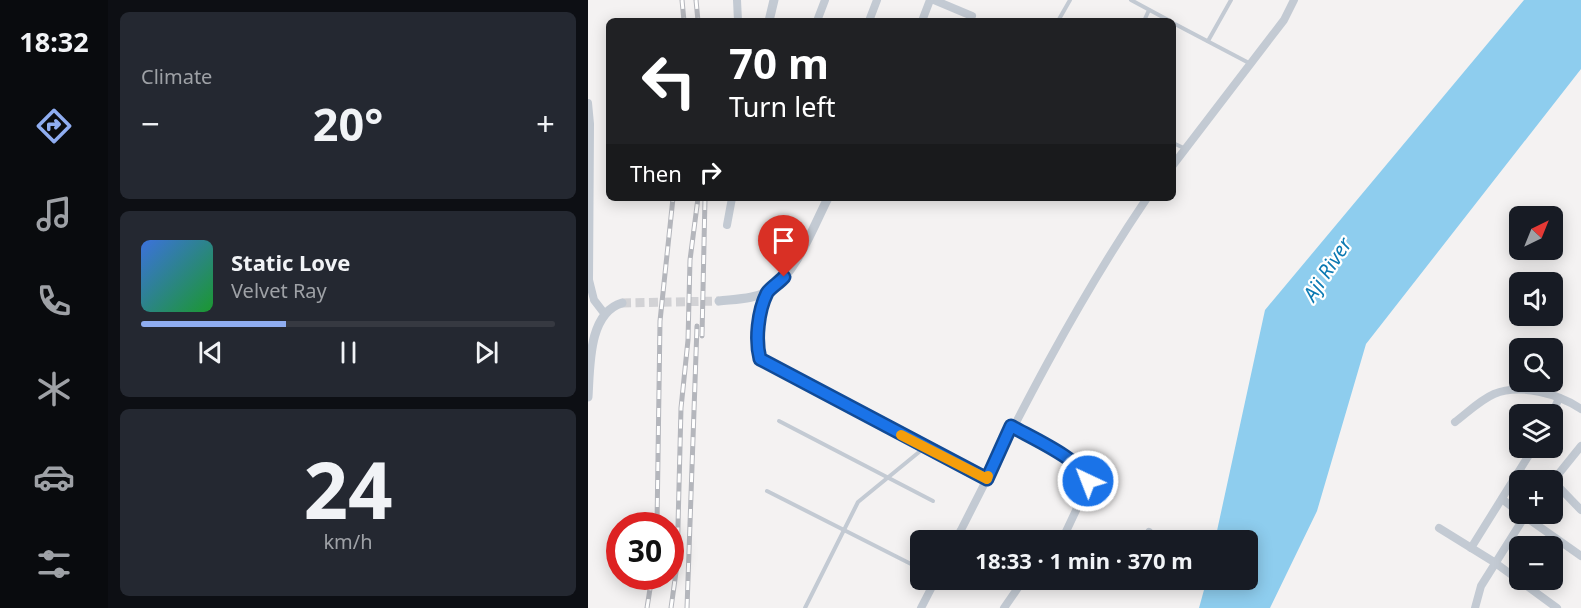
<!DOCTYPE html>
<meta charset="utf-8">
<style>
body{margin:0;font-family:"Noto Sans",sans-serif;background:#242831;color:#f1f3f6;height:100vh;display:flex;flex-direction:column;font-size:22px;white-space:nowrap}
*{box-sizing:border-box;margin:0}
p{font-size:20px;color:#9ea1a6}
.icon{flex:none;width:33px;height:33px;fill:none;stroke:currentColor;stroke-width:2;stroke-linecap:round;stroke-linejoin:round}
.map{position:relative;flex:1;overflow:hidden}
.drawer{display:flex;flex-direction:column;gap:12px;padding:12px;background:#0d0f14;width:480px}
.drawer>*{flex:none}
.top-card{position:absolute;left:18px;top:18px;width:570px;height:183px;border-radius:9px;box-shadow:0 3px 15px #0003;background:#202124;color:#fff;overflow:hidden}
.needle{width:39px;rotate:43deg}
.tools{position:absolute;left:921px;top:206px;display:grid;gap:12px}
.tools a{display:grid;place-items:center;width:54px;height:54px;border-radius:9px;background:#171b24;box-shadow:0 3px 15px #0003;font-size:30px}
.speed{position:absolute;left:18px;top:512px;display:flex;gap:12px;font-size:30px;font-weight:700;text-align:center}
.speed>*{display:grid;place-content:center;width:78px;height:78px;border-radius:50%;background:#171b24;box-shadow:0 3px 15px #0003;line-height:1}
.speed .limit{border:9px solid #d22;background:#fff;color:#111}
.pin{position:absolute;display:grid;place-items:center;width:51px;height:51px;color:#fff;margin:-62px -26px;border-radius:50% 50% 50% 0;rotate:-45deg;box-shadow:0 0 6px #0007}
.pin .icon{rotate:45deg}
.me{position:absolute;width:66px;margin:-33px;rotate:317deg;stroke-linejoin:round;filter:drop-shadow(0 0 4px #0008)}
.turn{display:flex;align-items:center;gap:21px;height:126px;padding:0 24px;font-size:27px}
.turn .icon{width:78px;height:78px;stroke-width:2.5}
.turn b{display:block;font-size:42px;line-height:51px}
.then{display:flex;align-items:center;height:57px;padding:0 24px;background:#0003;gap:12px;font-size:22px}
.big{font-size:45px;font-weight:700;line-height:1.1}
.drawer .tile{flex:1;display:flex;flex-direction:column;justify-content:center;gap:9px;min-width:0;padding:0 21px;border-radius:9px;background:#242831}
.drawer .dial{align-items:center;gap:0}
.dial b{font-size:78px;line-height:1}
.song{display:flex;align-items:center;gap:18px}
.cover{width:72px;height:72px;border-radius:9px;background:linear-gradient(135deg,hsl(220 70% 55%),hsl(130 70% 35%))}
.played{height:6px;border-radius:3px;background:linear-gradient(90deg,#8fadf0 35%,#363941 35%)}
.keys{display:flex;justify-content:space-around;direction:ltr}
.heat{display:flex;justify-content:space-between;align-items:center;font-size:33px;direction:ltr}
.trip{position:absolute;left:322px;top:530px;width:348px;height:60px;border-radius:9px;background:#171b24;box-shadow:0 3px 15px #0003;font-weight:700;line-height:60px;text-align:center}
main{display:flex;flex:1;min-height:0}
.tab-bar{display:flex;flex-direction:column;width:108px;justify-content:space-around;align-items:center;background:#090b0e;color:#9ea1a6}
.tab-bar .icon{width:42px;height:42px}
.tab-bar .current{color:#8fadf0}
.tab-bar b{font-size:27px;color:#f1f3f6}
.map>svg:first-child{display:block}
</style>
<main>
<nav class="tab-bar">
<b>18:32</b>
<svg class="icon current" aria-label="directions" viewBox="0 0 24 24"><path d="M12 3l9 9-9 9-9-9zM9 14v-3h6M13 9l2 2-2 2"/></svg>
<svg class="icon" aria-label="music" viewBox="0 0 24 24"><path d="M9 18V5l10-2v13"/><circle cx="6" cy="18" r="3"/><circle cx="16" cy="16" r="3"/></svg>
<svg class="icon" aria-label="phone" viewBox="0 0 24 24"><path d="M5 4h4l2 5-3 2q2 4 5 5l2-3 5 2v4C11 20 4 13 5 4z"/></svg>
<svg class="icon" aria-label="climate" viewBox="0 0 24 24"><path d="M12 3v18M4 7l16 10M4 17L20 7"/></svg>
<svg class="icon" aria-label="car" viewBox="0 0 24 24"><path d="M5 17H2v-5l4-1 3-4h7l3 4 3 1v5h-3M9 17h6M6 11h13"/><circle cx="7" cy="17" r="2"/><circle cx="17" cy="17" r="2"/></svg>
<svg class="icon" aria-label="filters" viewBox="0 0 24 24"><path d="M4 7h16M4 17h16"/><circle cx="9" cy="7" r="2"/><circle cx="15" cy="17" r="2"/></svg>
</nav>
<section class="drawer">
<div class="tile"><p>Climate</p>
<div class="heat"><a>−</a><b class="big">20°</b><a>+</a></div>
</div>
<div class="tile">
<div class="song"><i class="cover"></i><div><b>Static Love</b><p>Velvet Ray</p></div></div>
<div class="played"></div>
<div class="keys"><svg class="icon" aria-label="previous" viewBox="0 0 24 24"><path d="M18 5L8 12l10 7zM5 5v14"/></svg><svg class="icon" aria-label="pause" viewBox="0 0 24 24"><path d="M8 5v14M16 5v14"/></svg><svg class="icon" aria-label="next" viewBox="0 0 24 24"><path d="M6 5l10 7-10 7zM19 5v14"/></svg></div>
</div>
<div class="tile dial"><b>24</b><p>km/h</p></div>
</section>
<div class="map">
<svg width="993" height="608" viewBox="0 0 993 608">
<rect width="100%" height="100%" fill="#f4f2f2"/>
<path fill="#8ecdee" d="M936 0H993V69L778 344 729 511 682 608H611L619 579H660V540H627L677 310Z"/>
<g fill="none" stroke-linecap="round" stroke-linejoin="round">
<path stroke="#d2d2d5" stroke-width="9" stroke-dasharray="9 4.5" stroke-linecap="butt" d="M34 303 131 301"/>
<g stroke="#c3cad3" stroke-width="4">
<path d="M543 0 582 21"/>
<path d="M470 21 482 0"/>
<path d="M556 21 561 10"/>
<path d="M585 23 661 63"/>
<path d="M620 41 643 0"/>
<path d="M585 143 598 149"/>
<path d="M173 359 399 479"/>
<path d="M191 421 345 501"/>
<path d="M179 491 325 565"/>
<path d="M217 608 270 502 336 448"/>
</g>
<g stroke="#c3cad3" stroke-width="8">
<path d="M149 0 150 21"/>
<path d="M346 0 384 16"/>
<path d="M229 21 237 0"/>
<path d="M281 21 289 0"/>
<path d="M334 21 342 0"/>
<path d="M0 103 2 124 1 280 6 300 16 313"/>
<path d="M585 165 696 20 706 0"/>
<path d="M139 225 144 198"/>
<path d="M172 359C166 336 173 313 180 291"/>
<path d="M964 414 971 398"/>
<path d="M867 422C879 413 892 400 906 394 932 383 971 394 993 409"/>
<path d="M423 426 486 463 500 478V485L474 540"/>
<path d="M965 481 993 510"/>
<path d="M964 482 993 446"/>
<path d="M914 499 932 513"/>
<path d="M932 513 993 556"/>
<path d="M851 528 906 562 969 608"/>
<path d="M372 532 389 540"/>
<path d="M368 540C427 423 485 307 559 198"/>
<path d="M556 540 561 532"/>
<path d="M883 548 946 447"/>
<path d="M471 579C487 585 511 586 528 579"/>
<path d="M333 608 348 579"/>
<path d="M416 608 436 579"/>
<path d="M887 608 893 586 939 513"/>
</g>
<g stroke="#c3cad3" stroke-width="9">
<path d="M181 21 186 0"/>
<path d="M131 301C148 299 168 299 182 290 208 274 226 225 240 198"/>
<path d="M0 397C2 367 0 313 34 303"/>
</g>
<defs>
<g id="rail">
<path d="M94 0 96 21"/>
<path d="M108 0 110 21"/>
<path d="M114 336 117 198"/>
<path d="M69 525 72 321 85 198"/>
<path d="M59 608 64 576"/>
<path d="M83 608 89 565 93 408 100 340 102 260 110 198"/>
<path d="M99 608 109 326"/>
</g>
</defs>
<use href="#rail" stroke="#b4b6bc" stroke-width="5"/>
<use href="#rail" stroke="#fff" stroke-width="3" stroke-dasharray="9" stroke-linecap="butt"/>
</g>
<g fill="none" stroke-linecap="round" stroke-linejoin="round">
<defs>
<path id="route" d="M196 277C192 282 182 288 179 293 170 311 167 340 172 359L399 479 423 426C442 437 496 461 500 481"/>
</defs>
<use href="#route" stroke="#114b97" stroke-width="15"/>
<use href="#route" stroke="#1a73e8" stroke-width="10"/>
<path stroke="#f59e0b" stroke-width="10" d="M313 435 399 479 400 476"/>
</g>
<g text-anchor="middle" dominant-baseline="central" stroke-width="4.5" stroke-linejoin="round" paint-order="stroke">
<g font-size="20" font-style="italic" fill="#0a79b2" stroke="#fff">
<text transform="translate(739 269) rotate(-57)">Aji River</text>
</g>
</g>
</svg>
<div class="tools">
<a><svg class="needle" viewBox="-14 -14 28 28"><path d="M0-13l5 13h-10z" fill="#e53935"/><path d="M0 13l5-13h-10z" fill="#9ea1a6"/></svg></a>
<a><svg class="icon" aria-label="sound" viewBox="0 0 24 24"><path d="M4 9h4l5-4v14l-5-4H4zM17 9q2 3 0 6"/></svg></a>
<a><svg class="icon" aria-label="search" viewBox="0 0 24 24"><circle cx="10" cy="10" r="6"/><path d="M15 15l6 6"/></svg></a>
<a><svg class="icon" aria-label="layers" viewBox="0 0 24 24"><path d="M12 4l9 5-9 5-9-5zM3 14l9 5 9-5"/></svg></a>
<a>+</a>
<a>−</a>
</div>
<div class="speed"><div class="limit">30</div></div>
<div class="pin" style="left:196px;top:277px;background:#d93025"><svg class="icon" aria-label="arrive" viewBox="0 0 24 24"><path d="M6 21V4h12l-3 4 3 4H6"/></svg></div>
<svg class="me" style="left:500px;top:481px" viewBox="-20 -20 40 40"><circle r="17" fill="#1a73e8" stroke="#fff" stroke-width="3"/><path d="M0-11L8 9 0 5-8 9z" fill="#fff"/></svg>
<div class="trip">18:33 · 1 min · 370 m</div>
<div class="top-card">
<div class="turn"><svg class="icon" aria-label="left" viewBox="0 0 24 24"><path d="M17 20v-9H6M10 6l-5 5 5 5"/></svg><div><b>70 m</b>Turn left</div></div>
<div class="then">Then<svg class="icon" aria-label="right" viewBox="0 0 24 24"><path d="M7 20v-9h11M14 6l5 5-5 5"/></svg></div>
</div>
</div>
</main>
